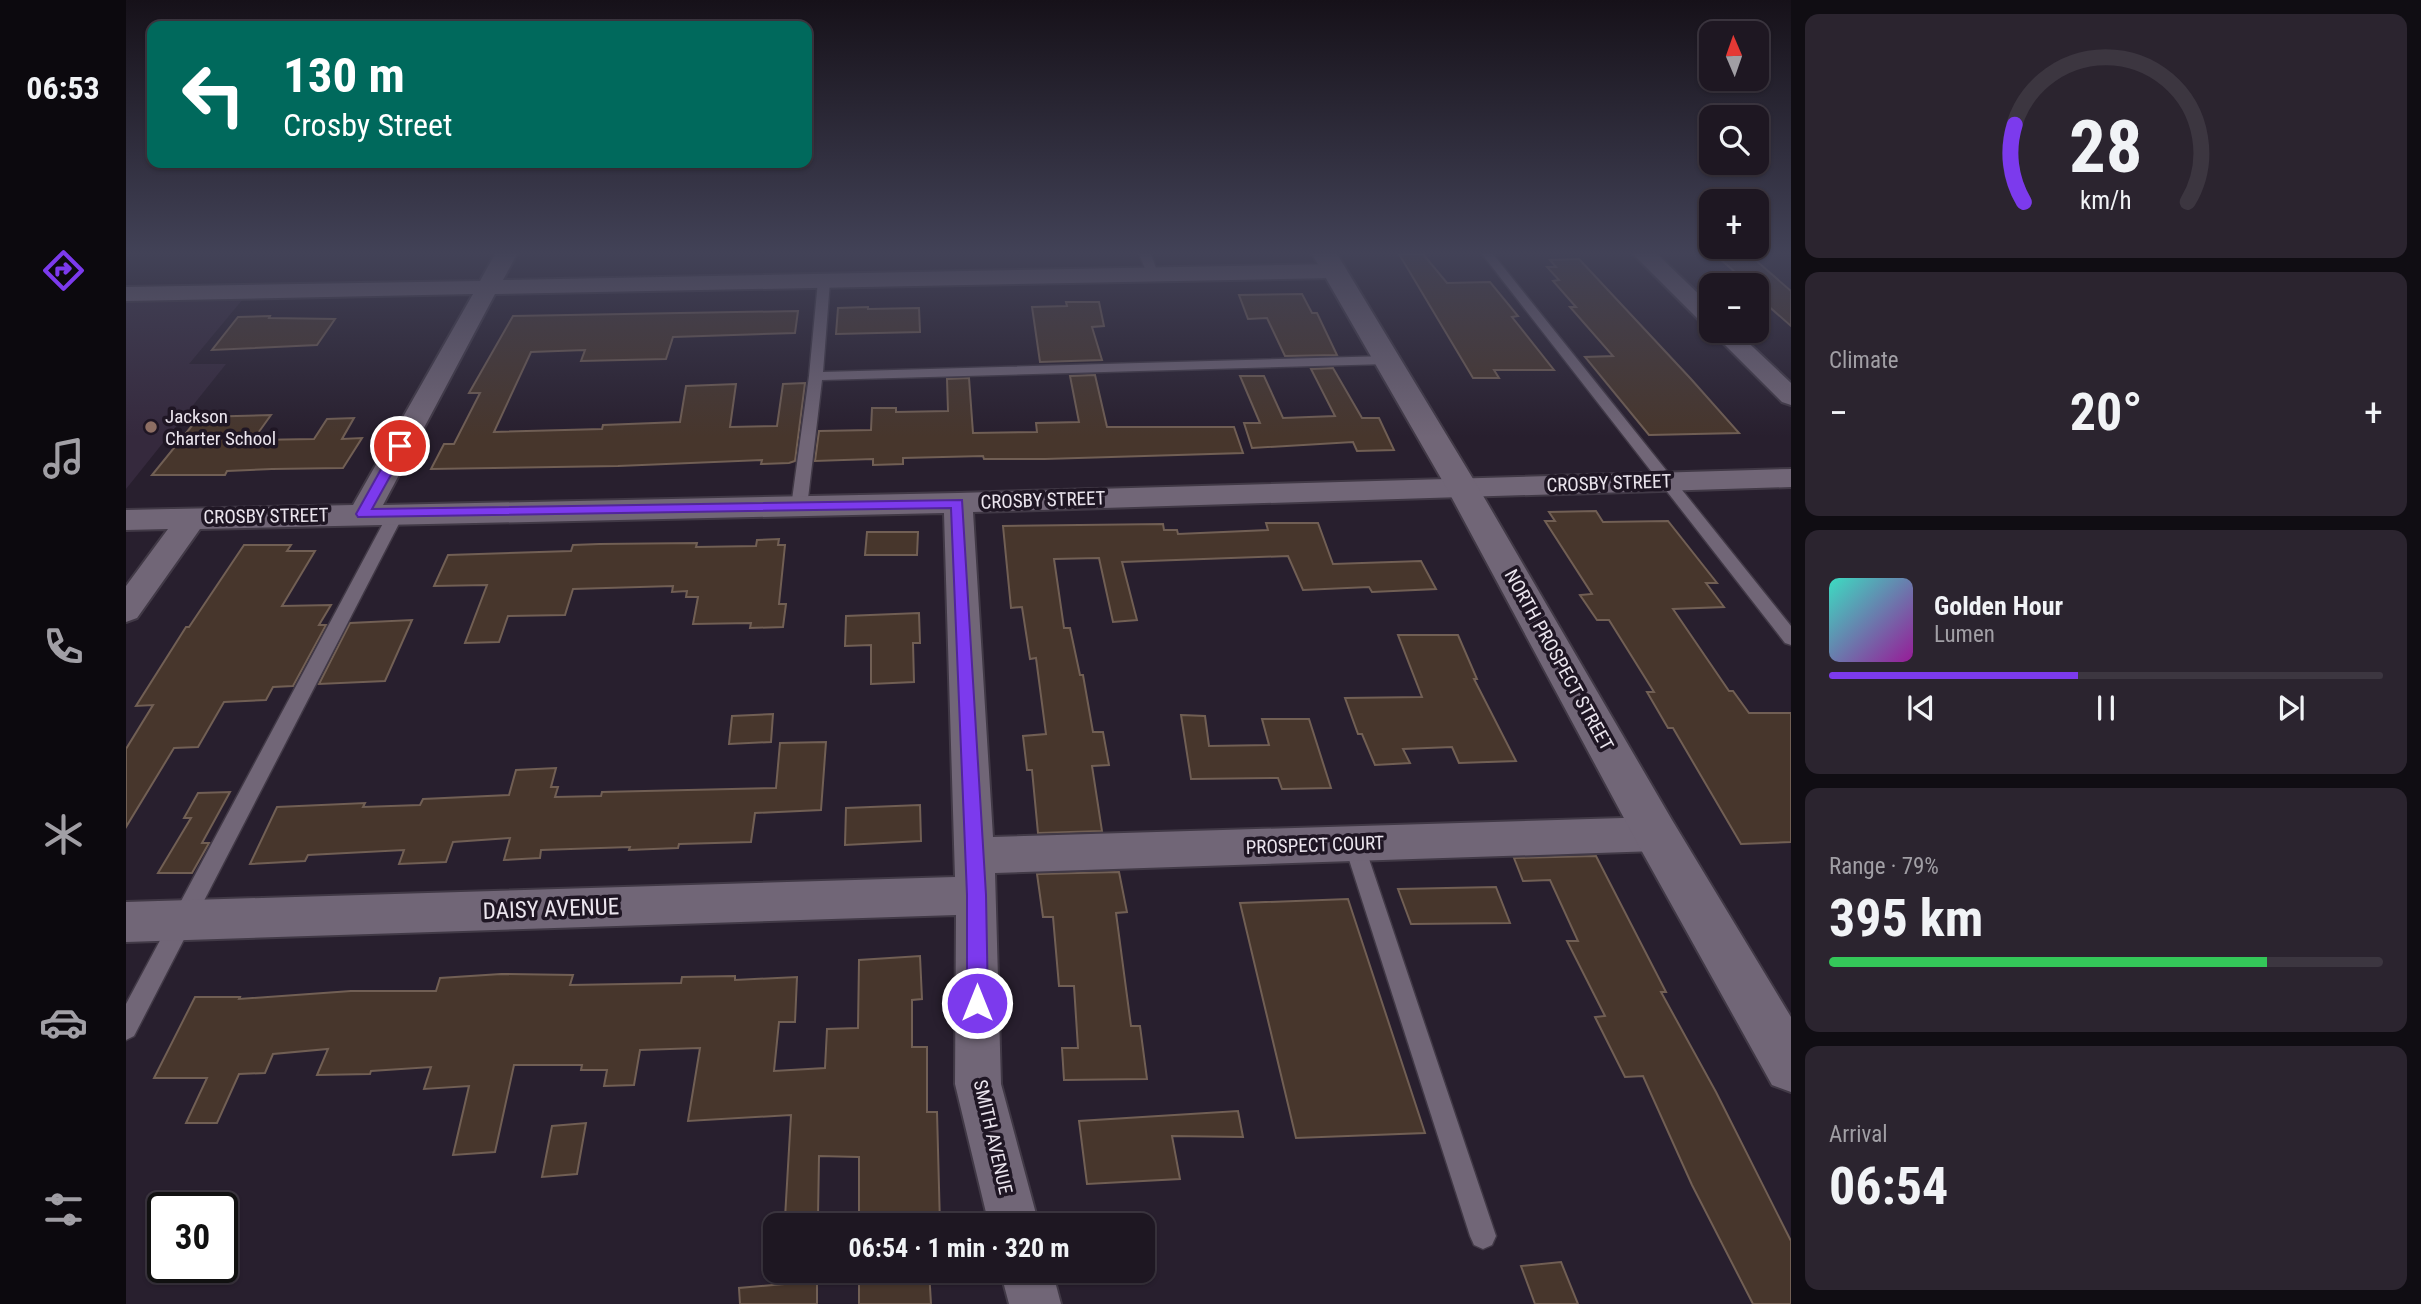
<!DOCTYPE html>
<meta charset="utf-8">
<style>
body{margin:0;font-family:"Roboto Condensed",sans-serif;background:#2b242f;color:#f1f3f6;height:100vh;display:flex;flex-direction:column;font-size:26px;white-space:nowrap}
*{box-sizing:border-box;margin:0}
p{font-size:23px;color:#a19fa5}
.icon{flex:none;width:38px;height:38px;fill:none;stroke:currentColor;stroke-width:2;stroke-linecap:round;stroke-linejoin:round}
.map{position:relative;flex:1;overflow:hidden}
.panel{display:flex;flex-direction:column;gap:14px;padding:14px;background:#100d13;width:630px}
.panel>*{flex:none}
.hud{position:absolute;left:21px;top:21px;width:665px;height:147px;border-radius:14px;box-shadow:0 2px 5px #0004,0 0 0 2px #3c3640;background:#00695c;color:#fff;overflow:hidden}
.needle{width:46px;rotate:358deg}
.buttons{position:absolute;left:1573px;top:21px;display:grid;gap:14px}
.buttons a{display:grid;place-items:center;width:70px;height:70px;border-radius:14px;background:#1e1722;box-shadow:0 2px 5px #0004,0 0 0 2px #3c3640;font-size:35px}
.speed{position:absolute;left:21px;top:1192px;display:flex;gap:14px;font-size:35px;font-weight:700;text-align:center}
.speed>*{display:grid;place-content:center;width:91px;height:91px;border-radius:50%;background:#1e1722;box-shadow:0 2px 5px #0004,0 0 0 2px #3c3640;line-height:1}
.speed .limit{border:4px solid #111;border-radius:10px;background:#fff;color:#111}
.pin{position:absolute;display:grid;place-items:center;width:60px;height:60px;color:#fff;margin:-30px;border:4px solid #fff;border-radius:50%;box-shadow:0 2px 7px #0007}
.me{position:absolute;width:77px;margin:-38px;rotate:0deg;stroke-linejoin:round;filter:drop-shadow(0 0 5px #0008)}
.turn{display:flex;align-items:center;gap:24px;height:147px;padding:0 21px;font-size:32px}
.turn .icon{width:91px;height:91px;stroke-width:2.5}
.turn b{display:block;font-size:49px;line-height:60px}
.big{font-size:52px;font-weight:700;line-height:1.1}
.panel .tile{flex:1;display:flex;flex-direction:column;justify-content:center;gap:10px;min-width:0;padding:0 24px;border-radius:14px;background:#2b242f}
.panel .dial{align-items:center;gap:0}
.dial svg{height:182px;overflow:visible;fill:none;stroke:#3c3640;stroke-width:7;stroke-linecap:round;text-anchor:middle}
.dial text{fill:#f1f3f6;stroke:none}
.song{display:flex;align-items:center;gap:21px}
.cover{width:84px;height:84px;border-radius:10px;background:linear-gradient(135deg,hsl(170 70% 55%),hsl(300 70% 35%))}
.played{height:7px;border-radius:4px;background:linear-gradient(90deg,#7c3aed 45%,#3c3640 45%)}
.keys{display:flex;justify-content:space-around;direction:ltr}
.heat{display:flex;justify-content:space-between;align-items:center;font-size:38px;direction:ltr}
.charge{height:10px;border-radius:5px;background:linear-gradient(90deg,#34c759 79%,#3c3640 0)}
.trip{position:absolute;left:637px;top:1213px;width:392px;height:70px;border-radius:14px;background:#1e1722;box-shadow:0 2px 5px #0004,0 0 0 2px #3c3640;font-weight:700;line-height:70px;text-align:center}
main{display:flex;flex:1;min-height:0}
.tab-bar{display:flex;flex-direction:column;width:126px;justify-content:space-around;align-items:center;background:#0c090e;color:#a19fa5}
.tab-bar .icon{width:49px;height:49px}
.tab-bar .selected{color:#7c3aed}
.tab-bar b{font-size:32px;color:#f1f3f6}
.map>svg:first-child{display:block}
</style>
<main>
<nav class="tab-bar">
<b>06:53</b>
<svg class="icon selected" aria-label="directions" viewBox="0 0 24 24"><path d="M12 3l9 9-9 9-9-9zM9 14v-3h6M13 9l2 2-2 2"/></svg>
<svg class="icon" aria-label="music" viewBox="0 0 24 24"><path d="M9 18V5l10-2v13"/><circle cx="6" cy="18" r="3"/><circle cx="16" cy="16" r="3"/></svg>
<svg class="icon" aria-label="phone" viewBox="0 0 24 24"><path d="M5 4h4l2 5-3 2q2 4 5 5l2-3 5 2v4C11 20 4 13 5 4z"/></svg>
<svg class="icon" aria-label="climate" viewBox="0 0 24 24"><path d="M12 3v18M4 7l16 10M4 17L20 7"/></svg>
<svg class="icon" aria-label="car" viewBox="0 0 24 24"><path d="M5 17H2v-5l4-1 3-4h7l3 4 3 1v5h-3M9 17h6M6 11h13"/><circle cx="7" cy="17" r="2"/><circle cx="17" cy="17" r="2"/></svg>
<svg class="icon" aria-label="filters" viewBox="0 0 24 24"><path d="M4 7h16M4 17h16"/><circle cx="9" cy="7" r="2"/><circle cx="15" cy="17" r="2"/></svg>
</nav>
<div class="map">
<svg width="1665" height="1304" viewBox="0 0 1665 1304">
<rect width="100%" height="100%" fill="#281f2e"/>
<path fill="#35293d" d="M117 299 63 364H100L0 489V302Z"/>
<g fill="#47362c" stroke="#715f54" stroke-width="2">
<path d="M1273 254H1297L1321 283 1364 282 1392 316 1386 317 1428 370H1368L1373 378H1347Z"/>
<path d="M1627 258 1665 291V326L1631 296V285H1619L1613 279H1617L1594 259Z"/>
<path d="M1453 259 1565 379 1613 433 1523 435 1459 357 1487 356 1444 307H1450L1427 281 1433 280 1421 267H1430L1424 260Z"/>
<path d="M1176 294 1186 313H1191L1211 355 1159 356 1141 318 1122 319 1113 295Z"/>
<path d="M940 302H973L978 326 966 327 976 360 914 362 906 307 941 306Z"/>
<path d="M742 307V309L793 308 794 332 710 334 712 308Z"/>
<path d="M672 311 669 333 547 337 540 359 455 361 459 350 405 352 368 432 476 429 477 425 554 422 560 386 610 384 604 427 651 426 657 384 679 383 669 461 663 463 635 464 636 460 492 466 305 469 318 444H328L354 393H343L387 316Z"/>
<path d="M144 316 143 318 209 319 191 345 86 350 112 317Z"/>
<path d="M1207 368 1236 418H1253L1268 450 1231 451 1227 442 1126 448 1118 423H1134L1114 376H1138L1157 418 1209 416 1185 369Z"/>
<path d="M969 375 981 427H1108L1117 453 919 459H858L857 456 777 458V464L747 465V459L689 461 693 431 745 430 746 408H770V412L822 411 821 379 843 378 847 433 911 432 910 423 953 422 944 376Z"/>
<path d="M145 415 127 440 188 439 201 419 228 418 216 439 236 438 217 468 146 469 101 471 99 475H26L73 417Z"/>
<path d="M1470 511 1477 522 1542 521 1591 583H1580L1598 607 1547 609 1603 691H1607L1623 713H1665V842L1615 844 1547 728H1542L1521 692H1528L1483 620H1471L1454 595 1466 594 1419 521H1429L1423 512Z"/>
<path d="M1140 523H1192L1207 564 1295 561 1310 589 1246 592 1243 587 1177 590 1162 556 996 562 1011 620 987 622 973 558 928 559 938 628H944L954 675H957L967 732H977L983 765 966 766 976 831 912 833 906 770H901L897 736 920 734 910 658 904 659 896 607 885 608 877 526 1037 524 1038 530H1051L1052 534 1142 530Z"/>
<path d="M741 532H792L791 555H739Z"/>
<path d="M653 539 652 545H659L653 604H660L657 627 624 628 625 623 567 624 572 597H560L561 591 546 592 547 586 447 589 439 615 382 616 373 642 339 643 361 585 308 586 322 555 445 551 447 545 473 544 571 543 570 547 630 546 631 540Z"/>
<path d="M118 545H165L161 551H189L156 606 205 605 193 625H200L167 686 147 687 140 700 98 702 72 747 48 748 0 827V749L27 705 10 706 60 627H63Z"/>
<path d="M793 613 794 643H787L788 682 745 684V645L719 646 720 616Z"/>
<path d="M286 620 259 681 193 684 224 623Z"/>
<path d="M1272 635H1332L1351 679H1348L1390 761 1333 763 1326 747 1277 749 1284 763 1249 765 1236 734H1232L1219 698 1296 697Z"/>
<path d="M647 714 645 742 603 744 606 716Z"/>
<path d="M1055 715 1079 716 1083 746 1143 745 1136 719H1183L1205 788 1156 789 1152 778 1065 779Z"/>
<path d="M700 742 695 810 629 813 625 842 553 844 552 848 503 850 504 847 415 850 414 858 378 860 384 838 327 842 320 862 273 864 278 850 182 855 179 861 124 864 151 807 239 803 237 807 294 805 297 799 383 795 390 770 430 768 425 787H432L429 797 475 796 476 792 650 788 654 743Z"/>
<path d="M104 792 76 843H83L66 873H32L65 818H58L72 793Z"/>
<path d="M794 805 795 841 719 845 720 808Z"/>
<path d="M1470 856 1540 992H1535L1590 1092 1665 1241V1304H1627L1566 1185 1517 1076 1499 1077 1469 1017 1479 1016 1441 941H1452L1424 880 1397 881 1388 858Z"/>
<path d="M993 872 1001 912 990 913 1005 1026H1014L1021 1079 938 1080 936 1048H952L948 986H933L927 917H917L911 874Z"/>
<path d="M1370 887 1384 923 1285 924 1272 889Z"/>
<path d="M1222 899 1299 1133 1170 1138 1114 903Z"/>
<path d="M794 956 796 999 786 1000V1047H801V1112H811L814 1225H733V1157L693 1156 692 1216 659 1218 665 1115 562 1121 574 1048 514 1050 508 1085 478 1086 481 1070H455L456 1065H388L369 1152 327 1155 343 1086 298 1089 305 1067 245 1071 244 1074 191 1075 202 1049 147 1054 139 1073 113 1074 91 1123H60L81 1078H28L69 997H114L113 999 225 991H310L314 978 375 974 447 975 444 985 555 983 556 977 609 976V980L671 977 669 1022H653L648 1071 699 1068 701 1029 732 1028 733 960Z"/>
<path d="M1112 1111 1117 1137 1046 1136 1054 1179 961 1184 953 1121Z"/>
<path d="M460 1123 451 1174 416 1177 426 1126Z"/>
<path d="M1435 1262 1452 1304H1409L1395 1266Z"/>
<path d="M659 1270H691V1304H614L613 1288 658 1284Z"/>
<path d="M733 1270H803L805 1304H733Z"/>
</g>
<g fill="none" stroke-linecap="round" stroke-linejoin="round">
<defs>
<g id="service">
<path d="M1013 254H1025L1032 274 1030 276H1022Z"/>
<path d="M1356 254H1367L1665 626V645L1659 643Z"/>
<path d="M698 277 704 281 697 372 1261 356 1267 360 1261 364 696 380 681 507 673 512 665 507 683 376 692 281Z"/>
<path d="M270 509 278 514 8 1036 0 1040V1004L262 514Z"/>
<path d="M1228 835 1235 837 1238 844 1370 1236 1366 1245 1357 1249 1348 1245 1344 1236 1218 844 1221 837Z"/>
</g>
<g id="minor">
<path d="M369 254H391L377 280 1208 264 1216 266 1219 271 1216 276 1208 278 369 294 257 505 832 493 1665 469V487L847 512 867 837 1530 817 1544 822 1549 834 1544 846 1530 851 869 873 875 1084 913 1225H863L829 1084 830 915 0 942V902L829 877 818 513 74 529 11 618 0 622V586L42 529 0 530V510L227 505 347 294 0 301V287L354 281Z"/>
<path d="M1507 254H1531L1586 307V327L1578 325Z"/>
<path d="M1585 331H1610L1665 383V405L1656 402Z"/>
<path d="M874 1270H926L935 1304H883Z"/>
</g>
<path id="tertiary" d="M1186 254H1211L1352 487 1546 820 1665 1017V1092L1646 1085 1514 848 1320 487Z"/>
</defs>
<use href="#service" stroke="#413946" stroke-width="3"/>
<use href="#minor" stroke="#413946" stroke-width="4"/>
<use href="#tertiary" stroke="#413946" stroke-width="4"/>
<use href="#service" fill="#716677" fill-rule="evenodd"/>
<use href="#minor" fill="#716677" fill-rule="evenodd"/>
<use href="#tertiary" fill="#716677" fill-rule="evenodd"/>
</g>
<linearGradient id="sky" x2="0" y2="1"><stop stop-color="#161119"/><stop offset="0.58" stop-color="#424257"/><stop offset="1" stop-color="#424257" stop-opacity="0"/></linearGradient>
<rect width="1665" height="437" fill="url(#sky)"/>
<path fill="#7c3aed" stroke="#51269a" stroke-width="2" d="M274 442 281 446 246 509 836 500 860 895 862 1003 859 1011 851 1014 844 1011 841 1003V895L825 508 232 517 230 514 268 446Z"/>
<circle fill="#8d6e63" stroke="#1f1624" stroke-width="2.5" cx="25" cy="427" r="7"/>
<g text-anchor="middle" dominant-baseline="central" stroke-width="7" stroke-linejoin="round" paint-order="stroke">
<g font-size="19" fill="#ebe5ee" stroke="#1f1624" text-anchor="start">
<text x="39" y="416">Jackson<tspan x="39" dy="22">Charter School</tspan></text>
</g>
<g font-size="19" fill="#ebe5ee" stroke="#1f1624">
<text transform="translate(1483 483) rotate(-2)">CROSBY STREET</text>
<text transform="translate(917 500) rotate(-2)">CROSBY STREET</text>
<text transform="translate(140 516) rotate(-1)">CROSBY STREET</text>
<text transform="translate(1433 660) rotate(61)">NORTH PROSPECT STREET</text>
<text transform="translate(1189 845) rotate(-2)">PROSPECT COURT</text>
<text transform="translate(867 1137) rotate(77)">SMITH AVENUE</text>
</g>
<g font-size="23" fill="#ebe5ee" stroke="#1f1624">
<text transform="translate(425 909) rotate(-2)">DAISY AVENUE</text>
</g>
</g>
</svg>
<div class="buttons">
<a><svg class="needle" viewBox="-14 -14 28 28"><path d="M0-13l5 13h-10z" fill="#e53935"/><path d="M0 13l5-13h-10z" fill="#a19fa5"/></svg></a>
<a><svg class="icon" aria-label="search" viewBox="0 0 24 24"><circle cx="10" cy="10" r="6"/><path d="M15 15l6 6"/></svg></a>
<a>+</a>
<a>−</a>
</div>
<div class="speed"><div class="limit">30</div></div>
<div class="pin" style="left:274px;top:446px;background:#d93025"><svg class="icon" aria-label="arrive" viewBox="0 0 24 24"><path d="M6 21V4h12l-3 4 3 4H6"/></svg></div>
<svg class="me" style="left:851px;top:1003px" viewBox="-20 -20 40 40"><circle r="17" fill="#7c3aed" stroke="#fff" stroke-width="3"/><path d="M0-11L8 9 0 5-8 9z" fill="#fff"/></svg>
<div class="trip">06:54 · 1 min · 320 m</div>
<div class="hud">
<div class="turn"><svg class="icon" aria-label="left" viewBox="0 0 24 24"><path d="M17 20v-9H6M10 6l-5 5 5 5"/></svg><div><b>130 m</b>Crosby Street</div></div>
</div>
</div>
<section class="panel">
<div class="tile dial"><svg viewBox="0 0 100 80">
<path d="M14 69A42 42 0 1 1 86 69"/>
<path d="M14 69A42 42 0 0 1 10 35" stroke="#7c3aed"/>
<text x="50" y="56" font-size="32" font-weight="700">28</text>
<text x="50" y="72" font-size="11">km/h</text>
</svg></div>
<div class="tile"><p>Climate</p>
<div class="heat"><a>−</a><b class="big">20°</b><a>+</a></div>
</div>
<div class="tile">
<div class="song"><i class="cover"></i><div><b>Golden Hour</b><p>Lumen</p></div></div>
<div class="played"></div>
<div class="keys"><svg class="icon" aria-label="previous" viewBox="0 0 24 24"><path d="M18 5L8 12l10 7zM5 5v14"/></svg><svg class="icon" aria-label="pause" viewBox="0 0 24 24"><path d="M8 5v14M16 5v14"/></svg><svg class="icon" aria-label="next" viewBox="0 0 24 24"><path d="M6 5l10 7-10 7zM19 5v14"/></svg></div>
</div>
<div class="tile"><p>Range · 79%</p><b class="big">395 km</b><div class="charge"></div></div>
<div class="tile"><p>Arrival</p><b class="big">06:54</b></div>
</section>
</main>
